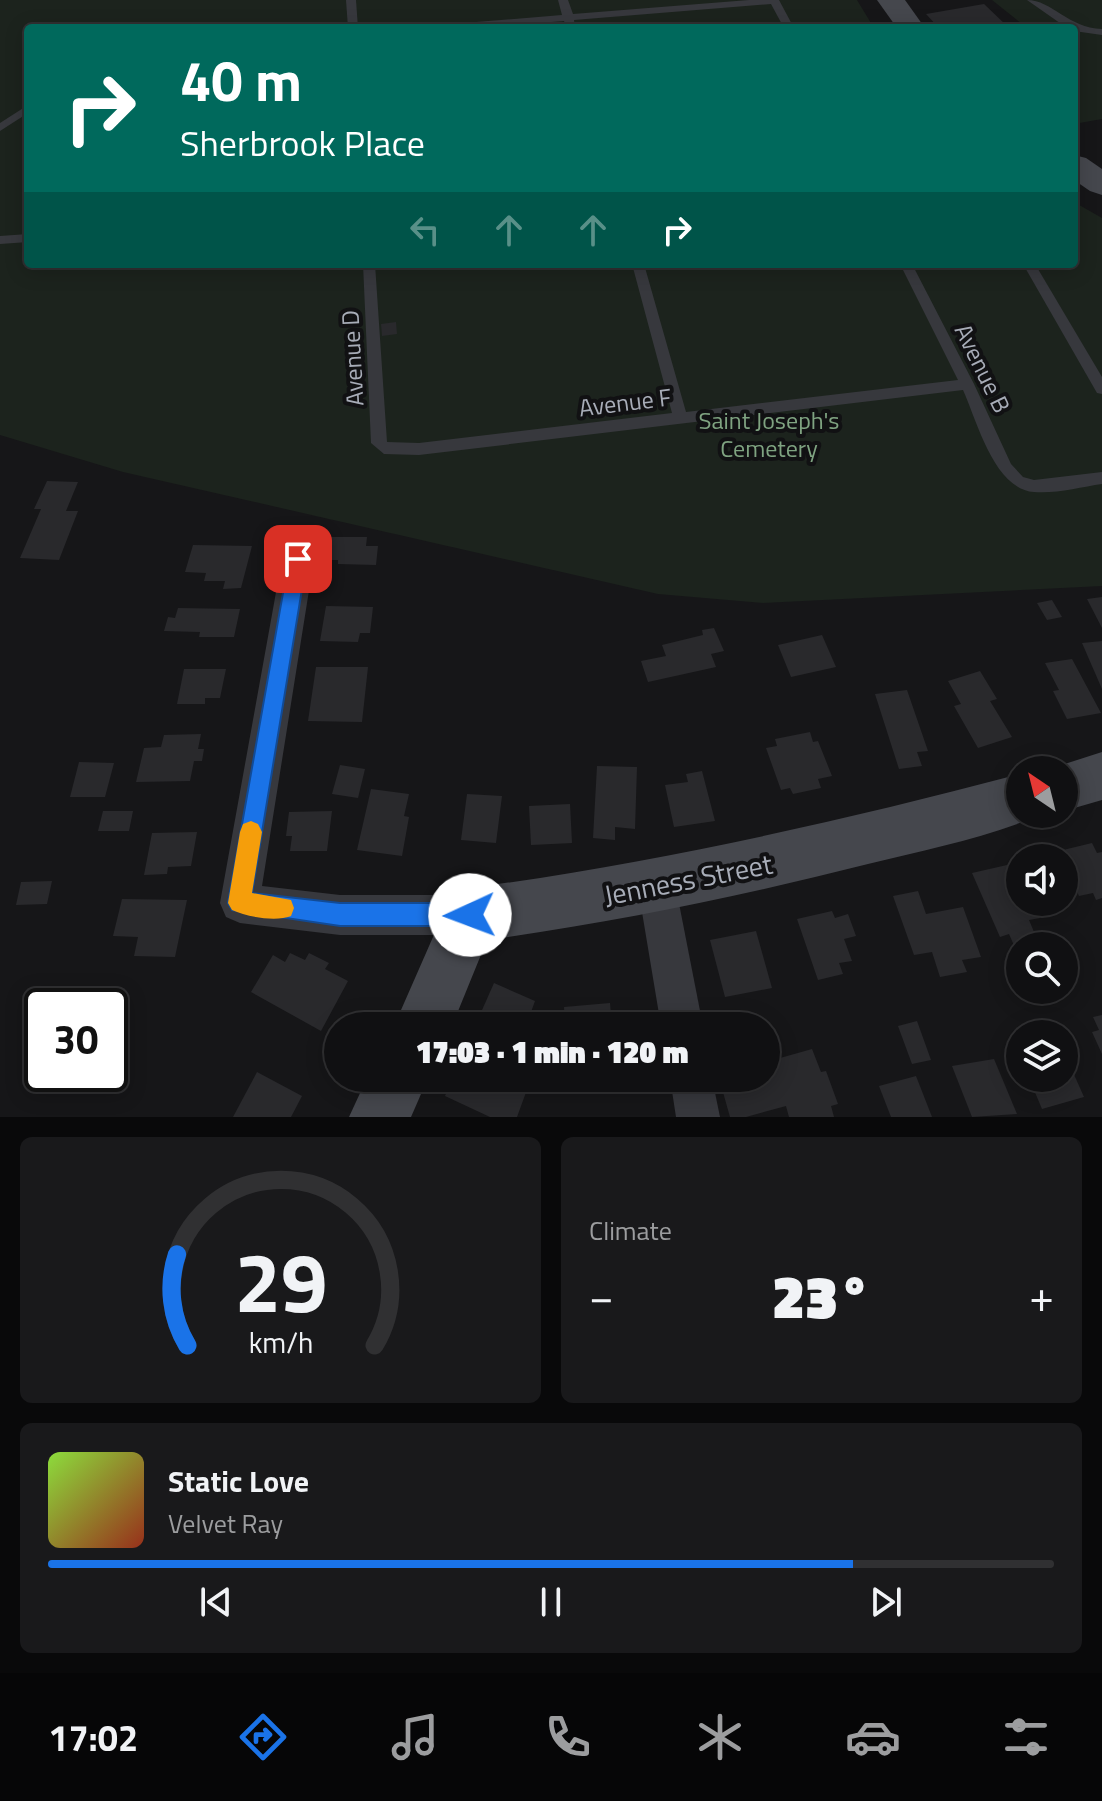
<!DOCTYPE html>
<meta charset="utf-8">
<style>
body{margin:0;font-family:"Titillium Web",sans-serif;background:#19191b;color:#f1f3f6;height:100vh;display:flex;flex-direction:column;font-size:30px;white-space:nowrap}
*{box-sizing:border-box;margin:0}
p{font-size:26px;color:#9c9d9f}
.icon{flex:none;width:44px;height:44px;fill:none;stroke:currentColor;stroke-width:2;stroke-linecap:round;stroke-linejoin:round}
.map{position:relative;height:1117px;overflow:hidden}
.panel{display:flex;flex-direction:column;gap:20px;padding:20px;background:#09090a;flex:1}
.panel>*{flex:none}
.banner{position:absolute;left:24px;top:24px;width:1054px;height:244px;border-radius:8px;box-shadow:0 4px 20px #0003,0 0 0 2px #303032;background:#00695c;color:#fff;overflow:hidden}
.needle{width:52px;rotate:325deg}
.fabs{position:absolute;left:1006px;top:756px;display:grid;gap:16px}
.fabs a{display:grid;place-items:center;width:72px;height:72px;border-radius:50%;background:#101012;box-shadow:0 4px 20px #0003,0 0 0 2px #303032;font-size:40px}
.speed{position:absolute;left:24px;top:988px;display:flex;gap:16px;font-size:40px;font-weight:700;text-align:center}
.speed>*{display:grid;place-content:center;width:104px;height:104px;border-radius:50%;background:#101012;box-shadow:0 4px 20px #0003,0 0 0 2px #303032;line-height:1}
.speed .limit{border:4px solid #111;border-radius:12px;background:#fff;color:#111}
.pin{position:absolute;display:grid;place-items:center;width:68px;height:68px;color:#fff;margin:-34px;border-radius:16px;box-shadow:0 4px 12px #0006}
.me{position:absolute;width:88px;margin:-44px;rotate:268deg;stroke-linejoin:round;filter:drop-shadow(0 0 6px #0008)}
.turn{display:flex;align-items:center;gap:28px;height:168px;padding:0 24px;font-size:36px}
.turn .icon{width:104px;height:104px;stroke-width:2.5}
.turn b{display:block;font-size:56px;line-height:68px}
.lanes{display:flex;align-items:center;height:76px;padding:0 24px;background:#0003;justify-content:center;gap:40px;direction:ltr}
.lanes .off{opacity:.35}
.big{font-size:60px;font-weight:800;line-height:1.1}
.panel .tile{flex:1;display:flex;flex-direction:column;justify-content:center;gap:12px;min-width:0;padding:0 28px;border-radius:12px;background:#19191b}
.panel .dial{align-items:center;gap:0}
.dial svg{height:208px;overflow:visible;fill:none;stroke:#303032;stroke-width:7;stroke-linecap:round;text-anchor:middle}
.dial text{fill:#f1f3f6;stroke:none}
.song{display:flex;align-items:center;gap:24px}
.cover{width:96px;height:96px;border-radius:12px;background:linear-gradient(135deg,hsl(90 70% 55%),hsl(10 70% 35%))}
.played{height:8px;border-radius:4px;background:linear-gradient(90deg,#1a73e8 80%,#303032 80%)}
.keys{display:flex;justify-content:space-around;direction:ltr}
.heat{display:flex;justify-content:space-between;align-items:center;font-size:44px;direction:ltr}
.panel .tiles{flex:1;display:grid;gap:20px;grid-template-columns:1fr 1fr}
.tile:last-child{grid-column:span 2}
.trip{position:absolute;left:324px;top:1012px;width:456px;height:80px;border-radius:40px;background:#101012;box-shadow:0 4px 20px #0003,0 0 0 2px #303032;font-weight:800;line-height:80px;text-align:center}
.dock{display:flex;height:128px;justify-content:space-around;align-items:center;background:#060607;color:#9c9d9f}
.dock .icon{width:56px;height:56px}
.dock .on{color:#1a73e8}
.dock b{font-size:36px;color:#f1f3f6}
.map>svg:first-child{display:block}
</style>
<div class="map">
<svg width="1102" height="1117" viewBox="0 0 1102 1117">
<rect width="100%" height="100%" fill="#161618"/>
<g fill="#1c231d">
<path d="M0 0H857L874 28H28V264H1074V202L1102 218V586L763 603 658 594 123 472 0 435Z"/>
<path d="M992 0H1102V119L1074 124V28H1027Z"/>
</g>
<g fill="#29292c">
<path d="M984 4 1008 27 939 28 926 14Z"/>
<path d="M396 322 397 334 382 336 381 324Z"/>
<path d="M47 481 78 482 66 511H78L59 560 20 558 41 509H34Z"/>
<path d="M329 537H367L366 546H378L376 565 338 564V560H325Z"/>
<path d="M193 545 252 546 241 588 223 589 225 581H204L206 573 185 572Z"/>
<path d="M1102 597V628L1087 599Z"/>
<path d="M1052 600 1062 617 1047 620 1037 603Z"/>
<path d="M326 606 373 607 370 633H360L358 642 320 641Z"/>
<path d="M178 608 240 609 234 637H199L200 632 164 631 168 617 175 618Z"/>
<path d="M714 628 724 651 711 654 716 667 648 682 641 661 666 656 662 645 703 635 702 630Z"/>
<path d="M822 635 836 667 791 677 778 645Z"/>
<path d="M1102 641V689L1082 643Z"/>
<path d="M1072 659 1101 713 1067 719 1053 691 1059 690 1045 663Z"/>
<path d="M316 667H368L362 722 308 721Z"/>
<path d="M184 669H226L220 698H205V704H177Z"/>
<path d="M980 671 997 699 990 701 1012 737 978 748 954 706 961 704 948 681Z"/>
<path d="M907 690 928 751 917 752 922 766 899 769 875 694Z"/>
<path d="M810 732 813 742 818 741 832 776 818 779 821 788 793 794 790 788 781 790 766 748 777 746 775 739Z"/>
<path d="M201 734 198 749H204L202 761H194L190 781 136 782 144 748 161 747 164 735Z"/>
<path d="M79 762 114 763 105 797H70Z"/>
<path d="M340 765 365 769 358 798 332 794Z"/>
<path d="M597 766 637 767 635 829 615 827V840L593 838Z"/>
<path d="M702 771 715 821 674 827 665 785 688 782 686 774Z"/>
<path d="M371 789 409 794 404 816 409 817 402 856 357 850Z"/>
<path d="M467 794 502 796 496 843 461 840Z"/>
<path d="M570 804 572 843 531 845 529 806Z"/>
<path d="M103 811H133L129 831H98Z"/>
<path d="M332 811 327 851H290L292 836H286L289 812Z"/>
<path d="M197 832 191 866 168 867 167 874 144 875 152 833Z"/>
<path d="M1092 843 1097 853 1102 852V898L1096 900 1093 893 1079 896 1059 851Z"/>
<path d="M1007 865 1020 889V902H1032L1040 918 1029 920 1040 946H1020V959L1009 934 1000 937 972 873Z"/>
<path d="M52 881 47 904 16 905 21 882Z"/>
<path d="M918 891 926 914 963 907 981 957 962 960 967 972 940 977 932 952 914 955 893 896Z"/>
<path d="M122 899 187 900 175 957 134 956 138 937 113 936Z"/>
<path d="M832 911 835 918 848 914 856 936 844 939 852 961 839 963 843 974 818 980 797 919Z"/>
<path d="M756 931 772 988 725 997 710 940Z"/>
<path d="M290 953 305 960 309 953 329 963 325 969 348 981 321 1031 251 992 273 955 285 962Z"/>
<path d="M494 983 535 1001 526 1026H475Z"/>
<path d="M610 1003 612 1026H565L564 1007Z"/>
<path d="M1102 1015V1054L1092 1032 1099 1030 1093 1017Z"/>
<path d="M917 1021 931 1060 912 1064 898 1026Z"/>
<path d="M812 1049 821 1072 826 1071 838 1104 831 1106 834 1117H789L786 1106 746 1117H730L719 1078H766V1062Z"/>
<path d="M1064 1052 1084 1097 1042 1109 1029 1078H1064Z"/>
<path d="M994 1059 1017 1114 972 1117 952 1066Z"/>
<path d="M257 1072 302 1096 291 1117H233Z"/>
<path d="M916 1076 932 1117H891L879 1086Z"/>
<path d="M453 1078H515L529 1084 517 1117H490L445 1096Z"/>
</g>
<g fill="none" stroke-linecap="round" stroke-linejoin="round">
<g fill="#37383d" fill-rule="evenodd">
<path d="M346 0H356L358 28H348Z"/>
<path d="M558 0H568L573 14 749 0H779L794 28H784L771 4 574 20 575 28H567L564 21 478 28H434L439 25 562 15Z"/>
<path d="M1027 0C1052 0 1068 28 1102 29V35L1074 31V28H1067Z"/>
<path d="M28 105V113L0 131V123Z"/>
<path d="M28 234V242L0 244V236Z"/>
<path d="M363 264H375L387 442 419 443 672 413 632 264H644L686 412 958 380 900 264H912L974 384 1011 464 1023 477 1034 480 1102 472V484C1081 487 1055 494 1034 492 994 489 977 421 963 390L419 455 384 454 371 443Z"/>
<path d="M1023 264H1035L1102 377V394L1097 393Z"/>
</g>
<g fill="#37383d" fill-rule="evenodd">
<path d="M298 546 309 550 314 559 262 886 340 895H470L484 901 490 915 484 929 470 935H340L240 923 226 917 220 903 282 559 287 550Z"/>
<path d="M657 869 671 874 676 888 703 1026H661L638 888 643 874Z"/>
<path d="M670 1078H712L720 1117H676Z"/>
</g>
<g fill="#45474d" fill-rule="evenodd">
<path d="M877 0H905L925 28H897Z"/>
<path d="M1074 155 1086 158 1102 169V195L1090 191 1074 180Z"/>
<path d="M1102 752V800L1064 811V770H1046Z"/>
<path d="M1020 774V814H1039L1038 816C984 838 925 850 868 864 742 896 616 922 487 940L452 1026H394L451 896 470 888C656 863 838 822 1020 774Z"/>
<path d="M367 1078H428L411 1117H349Z"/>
</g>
</g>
<path fill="#1a73e8" stroke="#114b97" stroke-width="2" d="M298 552 304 554 307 559 252 893 340 903H470L478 907 481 915 478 923 470 926H340L232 910 228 903 289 559 292 554Z"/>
<path fill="#f59e0b" d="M251 821 258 824 262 832 252 893 291 900 294 908 291 916C276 922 247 917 232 910L228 903 240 832 243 824Z"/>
<g text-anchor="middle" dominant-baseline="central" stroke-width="8" stroke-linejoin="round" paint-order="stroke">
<g font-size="24" fill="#a8adb8" stroke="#111113">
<text transform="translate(352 358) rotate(-93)">Avenue D</text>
<text transform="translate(983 368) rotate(64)">Avenue B</text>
<text transform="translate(625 402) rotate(-7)">Avenue F</text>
</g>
<g font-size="24" fill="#7fa381" stroke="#111113">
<text x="769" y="420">Saint Joseph's<tspan x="769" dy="28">Cemetery</tspan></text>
</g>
<g font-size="28" fill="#a8adb8" stroke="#111113">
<text transform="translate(688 879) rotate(-11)">Jenness Street</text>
</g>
</g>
</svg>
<div class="fabs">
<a><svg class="needle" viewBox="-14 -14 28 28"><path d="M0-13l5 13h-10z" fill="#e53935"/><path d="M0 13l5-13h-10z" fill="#9c9d9f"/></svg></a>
<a><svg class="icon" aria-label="sound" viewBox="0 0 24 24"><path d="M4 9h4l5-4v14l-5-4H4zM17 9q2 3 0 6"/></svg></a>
<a><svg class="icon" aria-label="search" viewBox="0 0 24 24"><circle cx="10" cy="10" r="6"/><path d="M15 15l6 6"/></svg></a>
<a><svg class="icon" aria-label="layers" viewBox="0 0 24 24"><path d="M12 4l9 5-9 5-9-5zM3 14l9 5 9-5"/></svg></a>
</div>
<div class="speed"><div class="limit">30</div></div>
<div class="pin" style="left:298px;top:559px;background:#d93025"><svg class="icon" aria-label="arrive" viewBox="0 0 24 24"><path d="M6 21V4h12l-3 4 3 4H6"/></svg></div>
<svg class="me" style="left:470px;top:915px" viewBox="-20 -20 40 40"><circle r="19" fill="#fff"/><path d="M0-13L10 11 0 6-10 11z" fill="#1a73e8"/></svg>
<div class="trip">17:03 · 1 min · 120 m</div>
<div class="banner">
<div class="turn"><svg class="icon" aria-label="right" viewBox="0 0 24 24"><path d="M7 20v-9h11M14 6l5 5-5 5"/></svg><div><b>40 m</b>Sherbrook Place</div></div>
<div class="lanes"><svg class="icon off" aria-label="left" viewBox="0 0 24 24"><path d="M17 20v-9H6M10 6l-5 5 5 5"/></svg><svg class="icon off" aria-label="ahead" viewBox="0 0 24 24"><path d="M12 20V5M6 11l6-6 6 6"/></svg><svg class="icon off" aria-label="ahead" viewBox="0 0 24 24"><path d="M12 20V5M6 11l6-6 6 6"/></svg><svg class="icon" aria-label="right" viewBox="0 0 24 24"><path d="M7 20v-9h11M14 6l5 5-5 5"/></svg></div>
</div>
</div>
<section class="panel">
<div class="tiles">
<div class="tile dial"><svg viewBox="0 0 100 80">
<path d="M14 69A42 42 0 1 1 86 69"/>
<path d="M14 69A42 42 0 0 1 10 34" stroke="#1a73e8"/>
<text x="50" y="56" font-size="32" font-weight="700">29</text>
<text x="50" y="72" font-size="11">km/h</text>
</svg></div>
<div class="tile"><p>Climate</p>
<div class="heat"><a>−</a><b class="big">23°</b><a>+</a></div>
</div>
<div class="tile">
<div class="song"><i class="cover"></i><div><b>Static Love</b><p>Velvet Ray</p></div></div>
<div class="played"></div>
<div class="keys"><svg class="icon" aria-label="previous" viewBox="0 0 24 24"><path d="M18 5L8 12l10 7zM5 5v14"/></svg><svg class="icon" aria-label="pause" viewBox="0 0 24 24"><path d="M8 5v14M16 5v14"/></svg><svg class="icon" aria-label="next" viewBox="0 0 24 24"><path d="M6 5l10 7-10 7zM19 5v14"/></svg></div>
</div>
</div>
</section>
<nav class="dock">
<b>17:02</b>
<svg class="icon on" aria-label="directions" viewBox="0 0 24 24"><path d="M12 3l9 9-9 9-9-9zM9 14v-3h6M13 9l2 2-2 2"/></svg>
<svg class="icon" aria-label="music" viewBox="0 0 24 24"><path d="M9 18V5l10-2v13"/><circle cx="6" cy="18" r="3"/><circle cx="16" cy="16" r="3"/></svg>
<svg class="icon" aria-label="phone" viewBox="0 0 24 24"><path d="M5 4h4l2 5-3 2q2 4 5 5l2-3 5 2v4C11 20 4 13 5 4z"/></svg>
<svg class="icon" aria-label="climate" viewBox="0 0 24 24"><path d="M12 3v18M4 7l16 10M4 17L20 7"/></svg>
<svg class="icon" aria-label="car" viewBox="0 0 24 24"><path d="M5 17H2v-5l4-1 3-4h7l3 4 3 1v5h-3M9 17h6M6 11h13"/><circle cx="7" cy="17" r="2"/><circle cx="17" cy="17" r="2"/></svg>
<svg class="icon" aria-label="filters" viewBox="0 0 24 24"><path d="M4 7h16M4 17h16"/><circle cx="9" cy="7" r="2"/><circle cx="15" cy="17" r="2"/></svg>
</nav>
